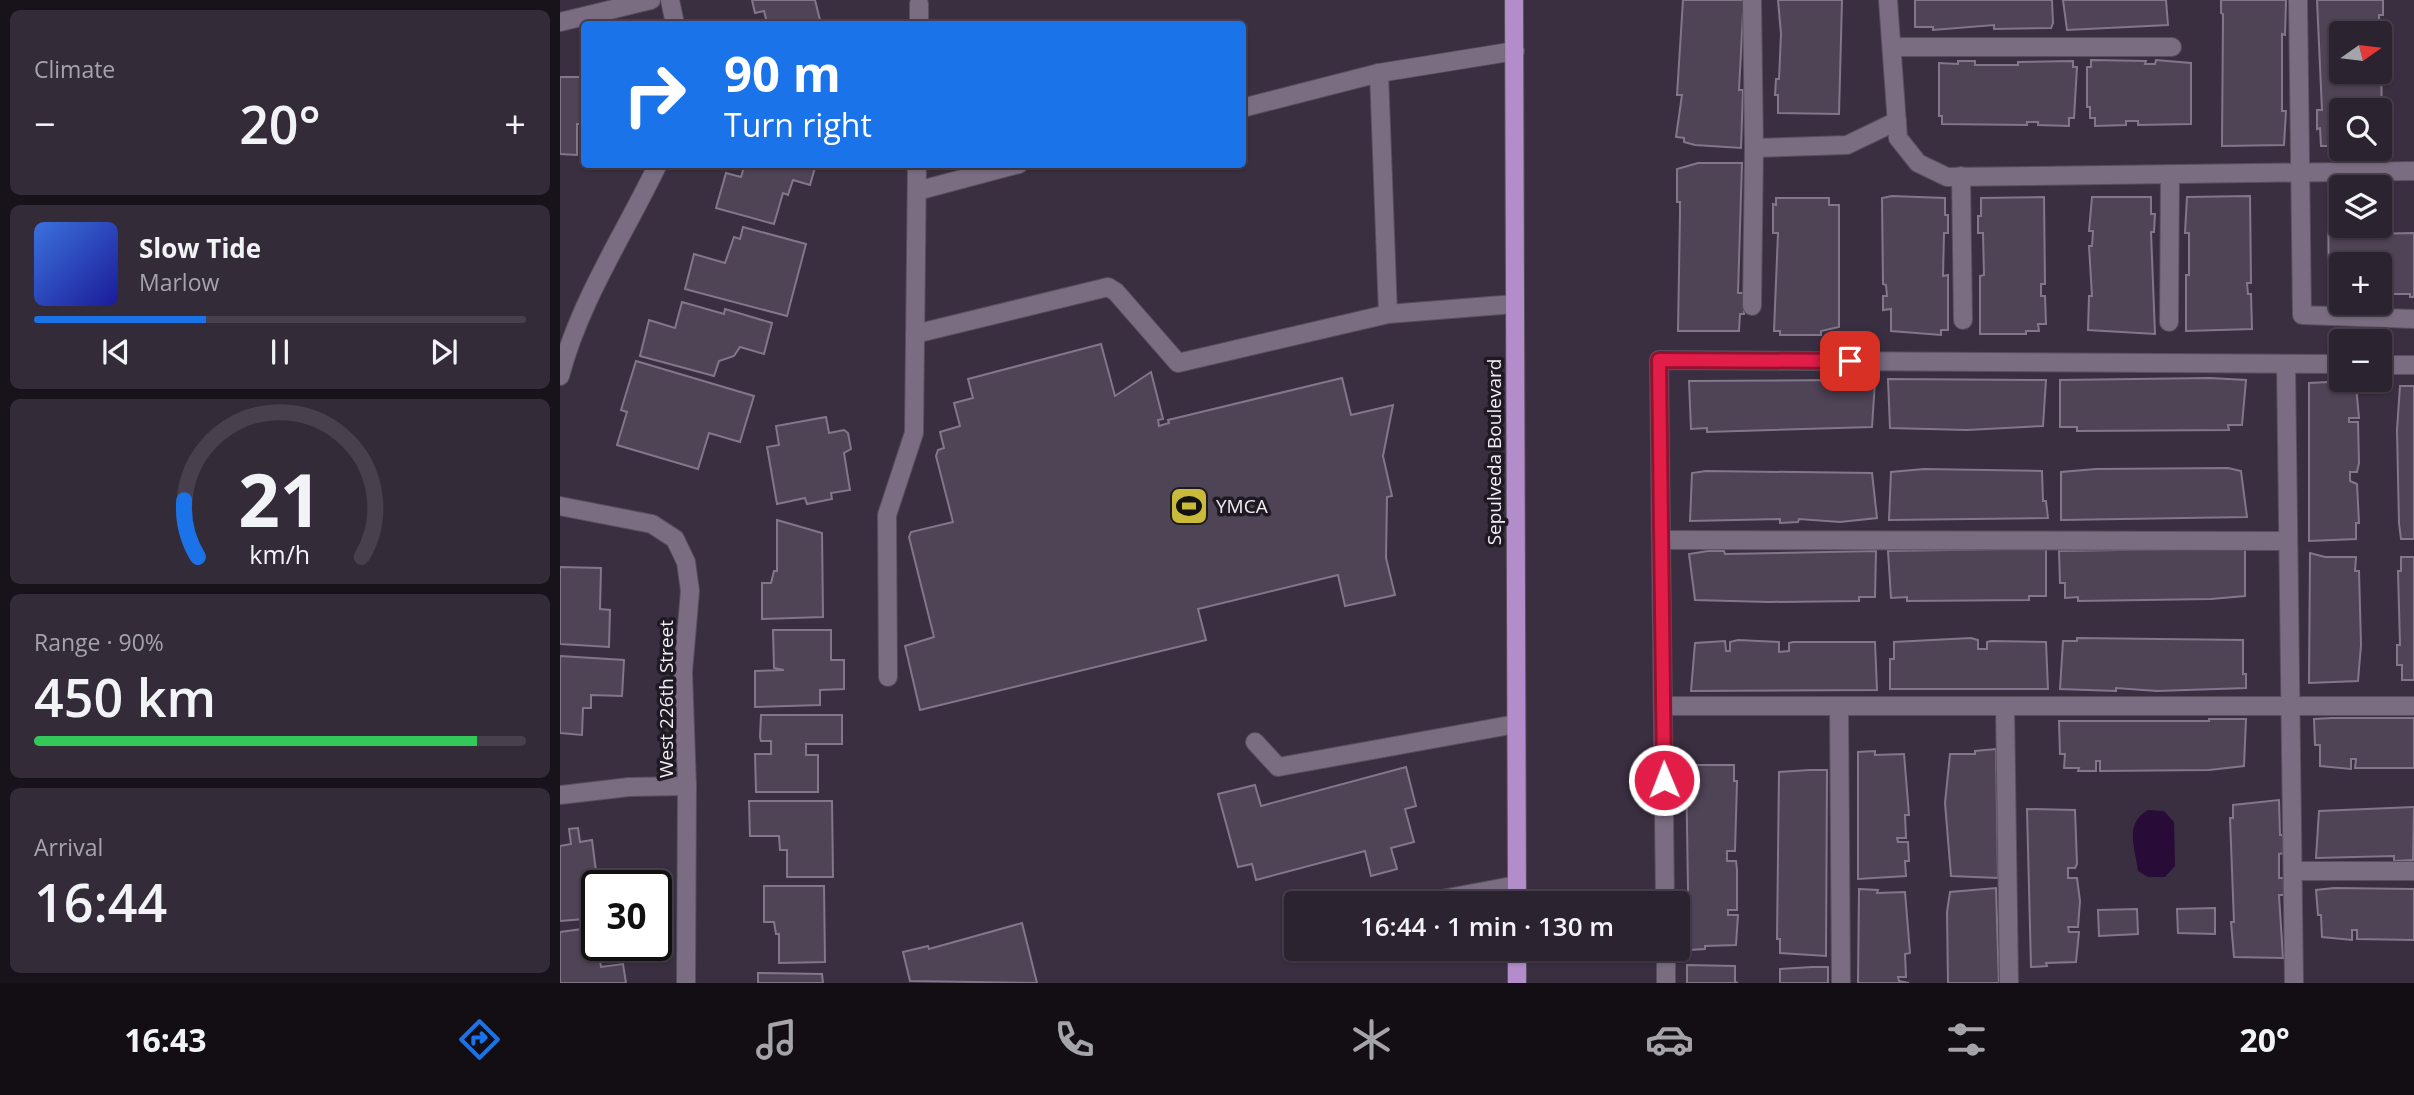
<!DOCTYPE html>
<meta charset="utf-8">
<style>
body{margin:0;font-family:"Open Sans",sans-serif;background:#342b39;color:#f1f3f6;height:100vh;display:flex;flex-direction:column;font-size:26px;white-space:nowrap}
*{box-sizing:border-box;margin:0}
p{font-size:23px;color:#a6a4ab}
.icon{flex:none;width:38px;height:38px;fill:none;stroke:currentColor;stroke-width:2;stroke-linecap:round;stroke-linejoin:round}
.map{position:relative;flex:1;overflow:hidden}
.side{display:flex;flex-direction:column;gap:10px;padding:10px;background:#18131b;width:560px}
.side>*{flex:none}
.top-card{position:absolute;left:21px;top:21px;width:665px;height:147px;border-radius:7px;box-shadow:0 2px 5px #0004,0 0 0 2px #48404d;background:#1a73e8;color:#fff;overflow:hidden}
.needle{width:46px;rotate:76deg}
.buttons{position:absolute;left:1769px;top:21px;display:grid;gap:14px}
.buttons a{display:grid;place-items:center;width:63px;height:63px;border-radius:7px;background:#2c2331;box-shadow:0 2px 5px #0004,0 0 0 2px #48404d;font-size:35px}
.speed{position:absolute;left:21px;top:870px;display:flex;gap:14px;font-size:35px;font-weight:700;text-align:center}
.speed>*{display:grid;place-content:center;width:91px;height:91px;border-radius:50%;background:#2c2331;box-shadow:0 2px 5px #0004,0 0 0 2px #48404d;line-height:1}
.speed .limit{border:4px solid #111;border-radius:10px;background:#fff;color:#111}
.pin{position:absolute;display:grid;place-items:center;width:60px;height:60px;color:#fff;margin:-30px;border-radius:14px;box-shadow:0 4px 10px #0006}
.me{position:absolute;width:77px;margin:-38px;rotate:359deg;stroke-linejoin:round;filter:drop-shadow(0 0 5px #0008)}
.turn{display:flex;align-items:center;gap:24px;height:147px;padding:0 28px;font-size:32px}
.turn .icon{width:91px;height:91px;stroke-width:2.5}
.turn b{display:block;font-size:49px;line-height:60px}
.big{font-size:52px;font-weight:600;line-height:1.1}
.side .card{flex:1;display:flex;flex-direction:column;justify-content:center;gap:10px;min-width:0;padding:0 24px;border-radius:10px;background:#342b39}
.side .dial{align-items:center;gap:0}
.dial svg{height:182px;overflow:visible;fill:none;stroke:#48404d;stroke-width:7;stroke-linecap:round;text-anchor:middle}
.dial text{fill:#f1f3f6;stroke:none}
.song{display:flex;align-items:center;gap:21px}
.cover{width:84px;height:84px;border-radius:10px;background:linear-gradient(135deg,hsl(220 70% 55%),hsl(240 70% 35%))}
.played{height:7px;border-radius:4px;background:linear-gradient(90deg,#1a73e8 35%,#48404d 35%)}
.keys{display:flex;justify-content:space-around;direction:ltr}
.heat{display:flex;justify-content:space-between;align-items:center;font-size:38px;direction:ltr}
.charge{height:10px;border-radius:5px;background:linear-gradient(90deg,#34c759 90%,#48404d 0)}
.trip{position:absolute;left:724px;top:891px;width:406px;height:70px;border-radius:7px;background:#2c2331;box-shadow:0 2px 5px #0004,0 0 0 2px #48404d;font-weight:600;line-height:70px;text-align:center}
.menu{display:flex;height:112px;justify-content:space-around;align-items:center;background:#120e14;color:#a6a4ab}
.menu .icon{width:49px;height:49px}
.menu .current{color:#1a73e8}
.menu b{font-size:32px;color:#f1f3f6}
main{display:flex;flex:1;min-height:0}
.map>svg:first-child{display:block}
</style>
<main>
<section class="side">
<div class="card"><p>Climate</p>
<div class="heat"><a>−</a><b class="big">20°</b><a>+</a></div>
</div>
<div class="card">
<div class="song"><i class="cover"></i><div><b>Slow Tide</b><p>Marlow</p></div></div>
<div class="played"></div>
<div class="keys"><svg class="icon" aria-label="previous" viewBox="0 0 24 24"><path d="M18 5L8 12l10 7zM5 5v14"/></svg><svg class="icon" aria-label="pause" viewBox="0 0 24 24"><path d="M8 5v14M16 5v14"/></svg><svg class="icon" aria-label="next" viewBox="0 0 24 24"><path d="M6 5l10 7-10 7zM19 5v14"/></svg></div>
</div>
<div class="card dial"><svg viewBox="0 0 100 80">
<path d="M14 69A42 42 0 1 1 86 69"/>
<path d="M14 69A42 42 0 0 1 8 44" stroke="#1a73e8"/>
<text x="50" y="56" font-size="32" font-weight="700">21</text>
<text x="50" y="72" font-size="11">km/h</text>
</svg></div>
<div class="card"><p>Range · 90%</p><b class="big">450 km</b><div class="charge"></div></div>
<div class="card"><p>Arrival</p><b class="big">16:44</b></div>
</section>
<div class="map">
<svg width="1854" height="983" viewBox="0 0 1854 983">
<rect width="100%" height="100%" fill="#3a2f41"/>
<path fill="#280b37" d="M1588 810 1604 811 1614 822 1615 866 1605 877H1588L1578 871C1576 849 1563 824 1588 810Z"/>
<g fill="#4f4356" stroke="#83768b" stroke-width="2" fill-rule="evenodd">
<path d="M192 0H255L261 24 207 23 204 11 195 13Z"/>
<path d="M1123 0H1187V14H1183L1179 90H1183L1181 148 1135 145 1124 142V138L1116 137 1122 95H1117Z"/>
<path d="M1218 0H1282L1279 114 1218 113V95H1215L1216 79H1219L1221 34Z"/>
<path d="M1355 0H1492L1493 23 1491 28 1434 29V25L1373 30V27H1355Z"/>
<path d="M1503 0H1606L1608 25 1507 30Z"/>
<path d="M1661 0H1726L1725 35 1722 34V111H1726L1724 145 1662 146 1663 14 1661 13Z"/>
<path d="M1757 0H1823V15H1819V27H1821L1822 145 1820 110H1782V146H1761L1760 128 1757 129V110H1762ZM1782 33H1820V72H1782Z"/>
<path d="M1531 60 1586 61 1585 64H1595L1596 60 1631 63V124L1578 125V121H1566V125L1535 126V118H1530V107H1527V67H1531Z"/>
<path d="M1398 61H1415V65H1458V62L1513 61V67H1517L1514 118H1509V126L1478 125V122H1467V125L1382 124V116H1379V63L1398 64Z"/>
<path d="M0 77H24V115L23 124H17V155L0 154Z"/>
<path d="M1138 163H1182L1178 293H1184V314H1180L1179 331H1118L1120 214V202H1117V169Z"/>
<path d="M185 164H256L250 185 233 180 228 195 223 193 214 224 156 208 166 173 181 177Z"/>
<path d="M1332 196 1385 198V215H1388V233H1384L1383 276 1388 275V330H1381V335L1331 331V309L1323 310V296H1327L1326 285 1323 284 1322 198Z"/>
<path d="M1690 196 1691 283H1687L1688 294H1691L1692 329 1626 331V275H1629V233H1625L1627 197Z"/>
<path d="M1484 197 1485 284H1481V296H1485L1486 324H1478L1479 331H1466V334H1420V276L1424 275 1423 233H1418V216H1421V198Z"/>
<path d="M1532 197H1591V214H1595L1594 232H1591L1595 334 1528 330 1529 296H1532L1529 246H1532L1533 231H1529Z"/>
<path d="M1216 198H1269V205H1279V327L1261 331V335H1220V331H1214L1218 233H1213V204L1216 205Z"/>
<path d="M1768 207H1782V226H1807V234L1854 233V297H1850V294H1820V264H1782V295H1769Z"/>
<path d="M183 227 246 244 227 316 125 289 134 254 165 263 174 237 180 239Z"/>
<path d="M122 302 164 314 165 309 212 323 204 354 180 347 174 356 159 361 154 376 80 356 89 320 115 328Z"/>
<path d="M541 344 555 396 591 372 603 419 598 420 599 426 609 423 608 420 782 378 791 415 833 405 823 456 832 496 827 497 826 558 835 595 785 606 778 575 638 609 646 640 360 710 345 646 374 637 349 537 351 532 393 522 376 456 378 450 384 448 380 432 400 426 394 403 413 398 408 379Z"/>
<path d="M76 361 194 396 180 442 149 433 138 469 57 445 67 412 61 410Z"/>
<path d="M1650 378 1686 380 1682 425H1668L1669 430 1517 431V427H1500V380Z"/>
<path d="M1328 379 1486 380 1483 426 1407 430 1330 428Z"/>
<path d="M1280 380 1315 381 1312 427 1147 432V428L1131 429 1129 381Z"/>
<path d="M1768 382 1796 386 1799 418H1789V422H1798L1799 463 1797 472H1790V481L1797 484 1799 523H1796V539L1749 541V383Z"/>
<path d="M1840 386H1854V539H1841L1839 523 1837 430Z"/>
<path d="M266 417 269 433 284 430 288 433 291 449 284 453 290 490 271 493 272 499 247 504 245 498 217 504 207 447 219 445 216 426Z"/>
<path d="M1668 468 1681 471 1687 517 1501 520V472L1536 469Z"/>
<path d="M1364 469 1482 471 1483 501H1486L1488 518 1329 520 1331 472Z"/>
<path d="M1146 471 1312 473 1317 518 1280 522 1239 519 1238 522 1220 523V519L1130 521 1132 473Z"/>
<path d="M217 520 262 533 263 617 202 619V583H211L214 571H217Z"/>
<path d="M1685 548V596L1651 599 1518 601V597L1505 598V583H1500L1499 551Z"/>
<path d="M1450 549H1486V596H1469V600L1347 601V597L1331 598 1328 551Z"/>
<path d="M1148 551H1164L1165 554 1316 551 1315 597H1299V601L1208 602 1135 600 1129 554Z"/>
<path d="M1750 553 1765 557H1796L1795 571H1799L1801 645 1798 681 1749 683Z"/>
<path d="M1841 557H1854V680H1842V665H1837V645H1840L1838 571H1841Z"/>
<path d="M0 567 41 568 40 609 50 610 49 647 0 644Z"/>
<path d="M213 630H271V660H284V689L260 690V705L195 707V671L224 670 214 668Z"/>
<path d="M1411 638 1418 640V649H1427V642L1431 641 1486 642 1488 689H1330V659H1334V642Z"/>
<path d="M1517 638 1683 640V674H1686V688L1597 691 1556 688V691L1500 689 1503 641H1517Z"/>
<path d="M1178 640 1219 642V652L1229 651V643L1233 642H1315L1317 690 1131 691 1135 643 1165 641 1166 651H1170V642Z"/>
<path d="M0 656 64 660 62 696 31 695V708H23L22 735 0 733Z"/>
<path d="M201 715H282V744H246V755H258V792H196L195 754H211V741H201L200 737Z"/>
<path d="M1772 718H1854V768H1795L1796 759H1791V769L1760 766V745H1755L1754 719Z"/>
<path d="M1649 719H1686L1684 766 1649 770 1540 771V761H1536V771H1518L1519 768H1504L1505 754H1500L1499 721H1649Z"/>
<path d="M1436 749 1438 878 1391 876 1385 803 1390 754H1415V751Z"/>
<path d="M1315 751V755L1344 754 1349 815H1345L1346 838H1337L1338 842H1348L1349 861H1345L1346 876 1298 879V752Z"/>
<path d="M1126 765H1174V781H1177L1175 851H1167V861H1176L1177 870V910H1168V915H1178L1176 945 1145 946V949L1129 950Z"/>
<path d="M846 767 856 806 845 809 854 842 831 848 837 869 811 876 805 851 696 880 692 864 678 867 658 794 695 785 701 806Z"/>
<path d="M1250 770H1267L1266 956 1220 953V939H1217L1219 772Z"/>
<path d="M1719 800 1720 835H1723L1724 853 1719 854V878H1724V895H1719L1723 958 1674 957 1671 922H1674L1670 818H1673V805Z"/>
<path d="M189 801H272L273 877H227V850H220L219 836H190Z"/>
<path d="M1854 807 1853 860 1834 861V856L1756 858 1759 811Z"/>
<path d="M1467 809 1515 810 1517 864 1515 868H1508V878H1517L1520 901 1518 927H1508L1509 932H1519L1516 962 1486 963 1487 966 1471 967Z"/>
<path d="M18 828 20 842 32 840 37 879 34 882 56 879V886H37V918L0 921V846L11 844 9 829Z"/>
<path d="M204 886H264L265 962 219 963V934H216L214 922H204Z"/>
<path d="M1436 888 1439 983H1388L1387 912 1390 892Z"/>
<path d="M1774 888 1854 889V940L1797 939V930H1792V940L1762 937 1761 915H1758L1756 890Z"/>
<path d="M1299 889 1318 890 1317 893 1345 892 1350 953 1345 954 1346 977H1338L1339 981 1349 983H1298Z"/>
<path d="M1655 908V934L1618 933 1617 909Z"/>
<path d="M1577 909 1578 934 1539 936 1538 910Z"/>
<path d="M462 923 477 983 350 981 343 952 368 946 369 949Z"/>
<path d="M37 927V945H41L42 949H38L41 967 63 964 66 983H0V932Z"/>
<path d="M1127 965 1175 966V982L1178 983H1127Z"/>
<path d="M1252 967H1268V983H1220V969Z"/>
<path d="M198 973 262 974 263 983H198Z"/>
</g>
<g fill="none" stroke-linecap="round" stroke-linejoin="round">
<defs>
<g id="service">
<path d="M1192 0 1194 148"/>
<path d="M1328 0 1338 138 1358 163 1387 177 1854 171"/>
<path d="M1738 0 1742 315 1854 319"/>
<path d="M359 24V4"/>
<path d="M1332 47H1612"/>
<path d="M819 73 828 314"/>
<path d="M682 108 819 73 955 51"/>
<path d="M1401 176 1403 320"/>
<path d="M357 191 459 164"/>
<path d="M1192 306 1194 148 1287 145 1337 121"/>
<path d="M1609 322 1610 174"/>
<path d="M355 334 548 287 556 292 618 363 828 314 955 304"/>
<path d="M328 677 327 515 354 433 357 164"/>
<path d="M1279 706 1281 983"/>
<path d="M695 742 718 767 956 724"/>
<path d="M1733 871H1854"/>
<path d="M861 903 957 885"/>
</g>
<g id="minor">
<path d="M110 0 115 24"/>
<path d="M0 22 91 0"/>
<path d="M1726 364 1734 983"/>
<path d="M1820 365H1854"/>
<path d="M0 376C20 300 64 235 98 164"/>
<path d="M0 506 92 524 115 539 126 562 130 591 123 672 127 786 126 983"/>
<path d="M1101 540 1728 541"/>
<path d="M1103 706H1854"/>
<path d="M1445 706 1449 983"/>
<path d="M0 795 69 787 127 786"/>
<path d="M1105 903 1099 360 1782 364"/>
<path d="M1106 948V983"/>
</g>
<g id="primary">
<path d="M954 0 957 903"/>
<path d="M957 948V983"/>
</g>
</defs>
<use href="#service" stroke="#584e5d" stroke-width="20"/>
<use href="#minor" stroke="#584e5d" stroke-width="20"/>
<use href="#primary" stroke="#584e5d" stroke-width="20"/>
<use href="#service" stroke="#7a6d82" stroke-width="18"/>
<use href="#minor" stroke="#7a6d82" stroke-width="18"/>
<use href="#primary" stroke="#b38cca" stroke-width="18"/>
</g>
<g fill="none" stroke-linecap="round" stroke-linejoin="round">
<defs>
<path id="route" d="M1104 780 1099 360 1290 361"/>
</defs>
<use href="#route" stroke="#92132f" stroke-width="18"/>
<use href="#route" stroke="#e11d48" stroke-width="12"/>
</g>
<defs>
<symbol id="stadium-square" viewBox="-11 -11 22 22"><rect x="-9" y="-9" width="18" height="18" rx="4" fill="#caba3a" stroke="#1f1a22"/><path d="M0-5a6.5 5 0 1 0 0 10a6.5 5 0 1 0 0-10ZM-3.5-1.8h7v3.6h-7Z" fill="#111"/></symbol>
</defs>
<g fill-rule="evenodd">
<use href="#stadium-square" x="607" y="484" width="44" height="44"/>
</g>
<g text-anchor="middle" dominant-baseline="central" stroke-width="7" stroke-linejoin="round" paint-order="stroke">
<g font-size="19" fill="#f3ecf8" stroke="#1f1a22">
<text transform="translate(934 452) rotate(-90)">Sepulveda Boulevard</text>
<text transform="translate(106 699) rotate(-90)">West 226th Street</text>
</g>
<g font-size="19" fill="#f3ecf8" stroke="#1f1a22" text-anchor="start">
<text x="656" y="506">YMCA</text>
</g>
</g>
</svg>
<div class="buttons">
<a><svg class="needle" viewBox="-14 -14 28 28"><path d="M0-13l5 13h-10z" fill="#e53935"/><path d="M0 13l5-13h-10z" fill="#a6a4ab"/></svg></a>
<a><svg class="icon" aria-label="search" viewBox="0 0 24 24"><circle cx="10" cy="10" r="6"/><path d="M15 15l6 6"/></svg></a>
<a><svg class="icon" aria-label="layers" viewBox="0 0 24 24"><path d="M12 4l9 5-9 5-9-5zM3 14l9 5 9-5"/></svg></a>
<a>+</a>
<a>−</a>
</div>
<div class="speed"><div class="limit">30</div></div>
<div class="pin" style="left:1290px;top:361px;background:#d93025"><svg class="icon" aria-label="arrive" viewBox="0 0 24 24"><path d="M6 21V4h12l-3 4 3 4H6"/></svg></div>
<svg class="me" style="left:1104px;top:780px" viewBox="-20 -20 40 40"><circle r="17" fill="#e11d48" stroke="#fff" stroke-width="3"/><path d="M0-11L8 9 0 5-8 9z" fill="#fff"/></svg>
<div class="trip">16:44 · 1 min · 130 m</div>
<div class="top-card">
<div class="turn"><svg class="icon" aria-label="right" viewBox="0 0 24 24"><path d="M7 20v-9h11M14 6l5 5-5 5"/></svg><div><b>90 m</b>Turn right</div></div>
</div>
</div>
</main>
<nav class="menu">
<b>16:43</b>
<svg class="icon current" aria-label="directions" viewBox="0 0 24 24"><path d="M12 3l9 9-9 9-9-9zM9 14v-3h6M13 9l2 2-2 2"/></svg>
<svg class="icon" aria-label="music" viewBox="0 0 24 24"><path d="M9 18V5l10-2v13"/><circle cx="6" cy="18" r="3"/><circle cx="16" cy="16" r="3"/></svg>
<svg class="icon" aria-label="phone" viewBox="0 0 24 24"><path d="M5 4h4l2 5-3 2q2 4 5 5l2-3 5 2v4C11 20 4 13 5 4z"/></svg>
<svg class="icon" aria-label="climate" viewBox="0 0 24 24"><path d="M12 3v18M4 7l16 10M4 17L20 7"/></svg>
<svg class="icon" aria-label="car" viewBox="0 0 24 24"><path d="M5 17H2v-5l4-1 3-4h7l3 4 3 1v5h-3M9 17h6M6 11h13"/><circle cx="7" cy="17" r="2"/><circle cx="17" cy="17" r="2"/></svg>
<svg class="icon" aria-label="filters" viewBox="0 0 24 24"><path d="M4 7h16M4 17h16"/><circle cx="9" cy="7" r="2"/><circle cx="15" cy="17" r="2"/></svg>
<b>20°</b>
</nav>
